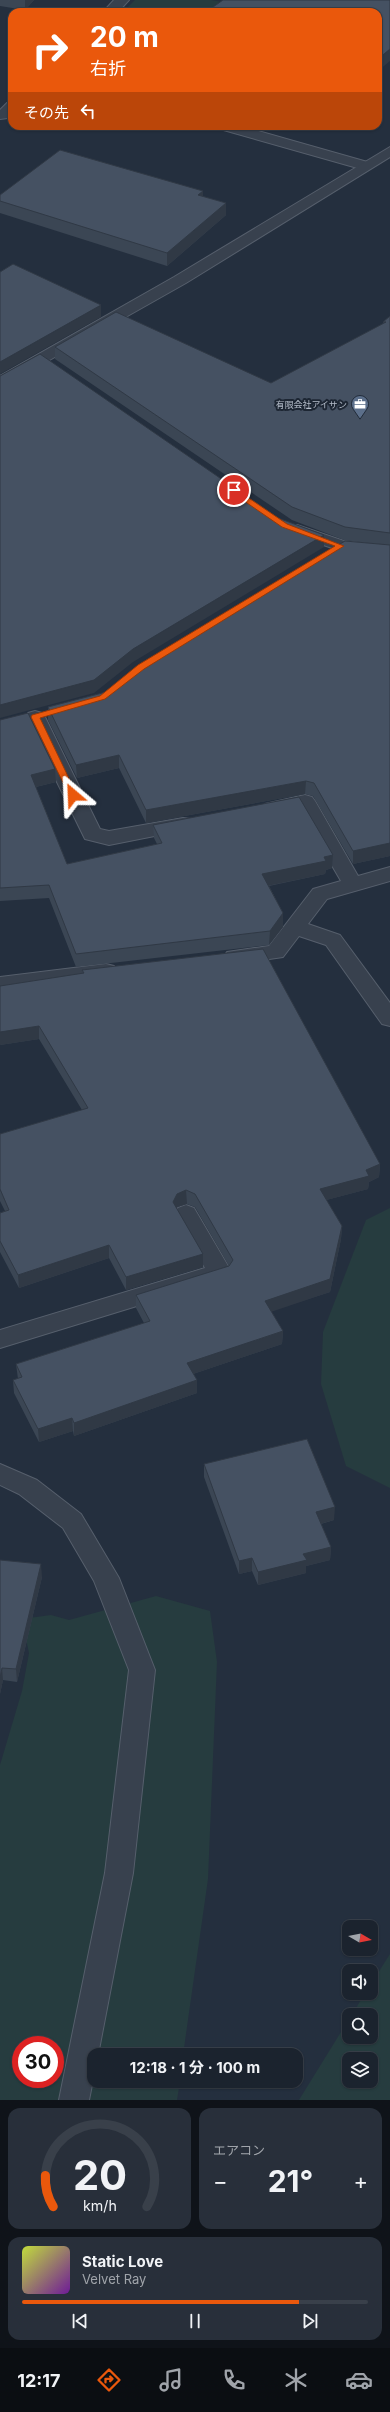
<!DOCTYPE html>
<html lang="ja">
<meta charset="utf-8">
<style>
body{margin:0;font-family:Inter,"Noto Sans JP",sans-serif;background:#282f3a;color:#f1f3f6;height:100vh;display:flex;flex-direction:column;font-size:15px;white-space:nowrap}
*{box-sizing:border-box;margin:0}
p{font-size:13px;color:#a0a4aa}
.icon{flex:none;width:22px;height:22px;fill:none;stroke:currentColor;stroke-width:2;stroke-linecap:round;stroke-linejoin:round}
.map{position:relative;height:2100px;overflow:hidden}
.sheet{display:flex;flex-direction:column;gap:8px;padding:8px;background:#0f1319;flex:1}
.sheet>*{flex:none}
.guide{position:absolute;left:8px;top:8px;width:374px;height:122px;border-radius:12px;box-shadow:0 1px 3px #0004,0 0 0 1px #39404a;background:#ea580c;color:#fff;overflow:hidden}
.needle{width:26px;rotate:99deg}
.tools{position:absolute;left:342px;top:1920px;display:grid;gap:8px}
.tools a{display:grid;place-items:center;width:36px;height:36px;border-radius:8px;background:#1b232e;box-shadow:0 1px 3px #0004,0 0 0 1px #39404a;font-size:20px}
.speed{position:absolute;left:12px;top:2036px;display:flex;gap:8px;font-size:20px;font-weight:700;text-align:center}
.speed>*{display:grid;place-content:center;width:52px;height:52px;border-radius:50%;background:#1b232e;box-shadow:0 1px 3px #0004,0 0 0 1px #39404a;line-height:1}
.speed .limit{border:6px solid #d22;background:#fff;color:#111}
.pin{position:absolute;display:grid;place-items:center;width:34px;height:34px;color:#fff;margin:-17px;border:2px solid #fff;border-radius:50%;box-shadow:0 1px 4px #0007}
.me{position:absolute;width:44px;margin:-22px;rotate:334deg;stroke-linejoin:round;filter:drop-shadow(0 0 3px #0008)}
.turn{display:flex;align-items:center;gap:14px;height:84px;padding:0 16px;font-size:18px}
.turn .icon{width:52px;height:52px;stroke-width:2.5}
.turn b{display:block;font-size:28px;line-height:34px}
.then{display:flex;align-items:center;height:38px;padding:0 16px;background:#0003;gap:8px;font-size:15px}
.big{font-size:30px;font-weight:700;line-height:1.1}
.sheet .widget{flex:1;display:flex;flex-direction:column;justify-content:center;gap:6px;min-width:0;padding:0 14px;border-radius:12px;background:#282f3a}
.sheet .dial{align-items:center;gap:0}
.dial svg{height:104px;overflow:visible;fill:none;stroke:#39404a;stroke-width:7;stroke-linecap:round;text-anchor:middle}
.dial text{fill:#f1f3f6;stroke:none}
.song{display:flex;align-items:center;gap:12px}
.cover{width:48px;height:48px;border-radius:6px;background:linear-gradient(135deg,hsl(70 70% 55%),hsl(280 70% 35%))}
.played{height:4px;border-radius:2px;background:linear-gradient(90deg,#ea580c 80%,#39404a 80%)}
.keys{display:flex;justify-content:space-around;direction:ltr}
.heat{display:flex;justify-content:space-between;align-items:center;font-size:22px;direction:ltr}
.sheet .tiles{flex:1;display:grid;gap:8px;grid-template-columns:1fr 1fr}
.widget:last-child{grid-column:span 2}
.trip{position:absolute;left:87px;top:2048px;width:216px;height:40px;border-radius:12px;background:#1b232e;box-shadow:0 1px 3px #0004,0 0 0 1px #39404a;font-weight:700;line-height:40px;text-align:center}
.tabs{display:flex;height:64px;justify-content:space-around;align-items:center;background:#0b0e12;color:#a0a4aa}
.tabs .icon{width:28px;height:28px}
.tabs .current{color:#ea580c}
.tabs b{font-size:18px;color:#f1f3f6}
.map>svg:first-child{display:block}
</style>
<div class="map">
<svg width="390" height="2100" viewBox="0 0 390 2100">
<rect width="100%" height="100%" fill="#242f3e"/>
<g fill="#263c3f" fill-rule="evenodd">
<path d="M135 0H211L229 3 216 12H123Z"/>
<path d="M390 1208V1488L346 1466 321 1384 323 1332 366 1220Z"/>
<path d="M156 1596 210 1611 217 1662 208 1879 183 2055H94V2081H180L177 2100H0V1765L22 1691 29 1653 26 1639 29 1618 51 1615 69 1620ZM21 2045H55V2079H21Z"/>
<path d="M390 1954V2100H299L349 2019V2037H371V2015H352L365 1993H371V1984ZM349 2059H371V2081H349Z"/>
</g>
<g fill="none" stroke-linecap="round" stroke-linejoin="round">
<defs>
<g id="minor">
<path d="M114 0H129L118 12H103Z"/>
<path d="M12 102V114L8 118 0 119V110L7 103Z"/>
<path d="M218 126H241L371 163 373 166 366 170 361 169 220 129Z"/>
<path d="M297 525 344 541 390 546V556L341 551 291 534 288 530 291 526Z"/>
<path d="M35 711 42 713 45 717 100 829 109 831 183 818 190 819 193 824 190 829 109 845 85 839 25 717 28 713Z"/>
<path d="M305 795 312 797 315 801 358 876 390 867V881L327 899 308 924 340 935 390 1003V1026L382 1024 326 945 299 936 283 957 235 964 227 962 224 957 227 952 269 946 313 889 341 881 299 809 272 814 265 812 262 808 265 804Z"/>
<path d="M106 964 114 966 117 971 114 976 0 991V977Z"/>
<path d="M186 1205 194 1208 228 1266 232 1272 228 1278 0 1348V1330L205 1268 174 1214 178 1208Z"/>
<path d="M0 1464 37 1480 81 1514 119 1578 155 1670 133 1873 98 2055H94V2075L89 2100H59L105 1873 129 1670 94 1581 63 1528 19 1494 0 1485Z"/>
</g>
<path id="tertiary" d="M390 147V157L186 283 0 388V376L174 277Z"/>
</defs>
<use href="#minor" stroke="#565f6c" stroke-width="2"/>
<use href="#tertiary" stroke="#565f6c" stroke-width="2"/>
<use href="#minor" fill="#38414e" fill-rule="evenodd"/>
<use href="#tertiary" fill="#38414e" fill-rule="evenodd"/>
</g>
<g fill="#3b4654">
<path d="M0 0H34L25 10 0 6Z"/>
<path d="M0 195 203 197 226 203V215L167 266 0 213Z"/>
<path d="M390 316V856L353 864 313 796 305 794 146 823 119 768 77 778 48 720V707L110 691 375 544 344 540 292 520 55 359V347L271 383 383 324V322Z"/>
<path d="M0 720 55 769 56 782 36 787 67 864 157 844 154 838 153 825 333 855 332 868 326 870 325 874 269 886 283 913V927L269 945 76 967 49 898 0 901Z"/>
<path d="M82 970 380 1164 379 1177 369 1182 368 1189 326 1200 342 1226 341 1239 330 1292 271 1311 283 1331 282 1344 193 1374 197 1393 74 1436 73 1431 39 1442 14 1393 13 1380 18 1379 16 1364 144 1323 136 1308V1295L229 1266 195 1207 187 1204 177 1207 176 1208 203 1267 126 1290 109 1258 19 1288 0 1252V1213L5 1211 0 1201V1134L82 1110 39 1039 0 1045 83 973Z"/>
<path d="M204 1464 334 1520 321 1524 331 1547 330 1560 306 1566V1573L258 1585 252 1571 239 1574 204 1477Z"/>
<path d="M0 1560 42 1577 17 1682 3 1680 0 1694Z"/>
</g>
<g fill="#303945">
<path d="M25 0H34L25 10Z"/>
<path d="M390 49V61L378 71V59Z"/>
<path d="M203 191V203L198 195Z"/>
<path d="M226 203V215L167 266V253Z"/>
<path d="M101 305V317L0 374V362Z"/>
<path d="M324 535V547L133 662 94 693 0 718V705L133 649Z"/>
<path d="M119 755V768L77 778 76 765Z"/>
<path d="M55 769 56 782 31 788V775Z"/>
<path d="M306 781 305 794 146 823V810Z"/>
<path d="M390 843V856L353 864V851Z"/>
<path d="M333 855 332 868 326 870 325 874 262 887V874Z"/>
<path d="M283 913V927L269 945 270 931Z"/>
<path d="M39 1026V1039L0 1045V1032Z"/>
<path d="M380 1164 379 1177 369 1182 368 1189 319 1202 320 1189Z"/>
<path d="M186 1190 187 1204 177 1207 173 1215V1202L177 1194Z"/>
<path d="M342 1226 341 1239 330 1292 265 1314V1301Z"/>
<path d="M109 1245V1258L19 1288 18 1275Z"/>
<path d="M203 1254V1267L126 1290V1277Z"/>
<path d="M283 1331 282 1344 187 1376V1363Z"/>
<path d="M197 1380V1393L74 1436V1423Z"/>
<path d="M72 1418 73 1431 39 1442 38 1429Z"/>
<path d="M335 1507 334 1520 316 1525V1512Z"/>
<path d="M331 1547 330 1560 306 1566V1573L258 1585V1572L303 1554Z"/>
<path d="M252 1558V1571L239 1574V1561Z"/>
<path d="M41 1564 42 1577 17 1682 16 1669Z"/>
<path d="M2 1668 3 1680 0 1694V1678Z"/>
</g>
<g fill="#455162" stroke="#303945">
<path d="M223 0H390V49L378 59V12H206Z"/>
<path d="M60 150 203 191 198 195 226 203 167 253 0 201V195Z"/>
<path d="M13 264 101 305 0 362V272Z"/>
<path d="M116 312 271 383 386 322H383L390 316V533L345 527 292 507 55 347Z"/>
<path d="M40 354 278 518 324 535 133 649 94 680 0 705V376Z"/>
<path d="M345 541 390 545V843L353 851 314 783 306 781 146 810 119 755 76 765 48 707 110 691 149 660Z"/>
<path d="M28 713 55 769 31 775 67 864 162 843 153 825 299 797 333 855 324 857 326 861 262 874 283 913 270 931 76 954 49 885 0 888V720Z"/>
<path d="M263 949 380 1164 366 1170 369 1176 320 1189 342 1226 330 1279 265 1301 283 1331 187 1363 197 1380 74 1423 72 1418 38 1429 13 1380 22 1377 16 1364 150 1321 136 1295 229 1266 233 1260 195 1194 186 1190 177 1194 173 1202 203 1254 126 1277 109 1245 18 1275 0 1241V1213L9 1210 0 1189V1134L88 1108 39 1026 0 1032V986L84 973 82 970Z"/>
<path d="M307 1439 335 1507 316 1512 331 1547 303 1554 307 1560 258 1572 252 1558 239 1561 204 1464Z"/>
<path d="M0 1560 41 1564 16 1669 2 1668 0 1678Z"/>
</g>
<path fill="#ea580c" stroke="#983908" d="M234 488 287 524 344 546 144 669 105 699 40 718 77 795 70 797 31 717 32 715 100 696 138 665 335 546 282 527 231 492V489Z"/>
<defs>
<symbol id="office-pin" viewBox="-11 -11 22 30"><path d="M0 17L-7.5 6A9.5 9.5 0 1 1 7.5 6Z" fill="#5c6f8a" stroke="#1d2633"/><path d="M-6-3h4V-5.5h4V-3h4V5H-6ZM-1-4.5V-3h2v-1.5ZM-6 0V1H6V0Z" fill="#fff"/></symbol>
</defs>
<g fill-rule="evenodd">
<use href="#office-pin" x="350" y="394" width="20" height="27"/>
</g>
<g text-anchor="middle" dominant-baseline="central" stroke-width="4" stroke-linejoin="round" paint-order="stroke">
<g font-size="9" fill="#b4bcc9" stroke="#1d2633" text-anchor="end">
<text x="347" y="404">有限会社アイサン</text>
</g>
</g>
</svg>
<div class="tools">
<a><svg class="needle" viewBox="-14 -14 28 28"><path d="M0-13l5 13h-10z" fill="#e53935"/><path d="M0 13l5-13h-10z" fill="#a0a4aa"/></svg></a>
<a><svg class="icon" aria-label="sound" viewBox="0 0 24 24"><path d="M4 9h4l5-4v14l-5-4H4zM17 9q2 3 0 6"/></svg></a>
<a><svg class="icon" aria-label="search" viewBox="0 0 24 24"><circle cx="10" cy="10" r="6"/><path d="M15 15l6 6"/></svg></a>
<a><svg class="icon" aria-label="layers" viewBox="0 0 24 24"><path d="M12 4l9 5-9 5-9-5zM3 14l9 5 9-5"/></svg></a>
</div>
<div class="speed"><div class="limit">30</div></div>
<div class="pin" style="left:234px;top:490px;background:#d93025"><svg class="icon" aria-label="arrive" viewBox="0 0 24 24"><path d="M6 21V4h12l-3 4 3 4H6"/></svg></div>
<svg class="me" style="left:73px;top:795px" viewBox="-20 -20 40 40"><path d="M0-17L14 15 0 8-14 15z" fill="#ea580c" stroke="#fff" stroke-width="4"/></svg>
<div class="trip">12:18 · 1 分 · 100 m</div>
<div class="guide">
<div class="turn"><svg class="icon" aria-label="right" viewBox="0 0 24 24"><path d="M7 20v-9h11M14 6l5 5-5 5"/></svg><div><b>20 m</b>右折</div></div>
<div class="then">その先<svg class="icon" aria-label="left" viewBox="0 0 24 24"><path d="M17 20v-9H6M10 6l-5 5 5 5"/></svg></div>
</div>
</div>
<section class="sheet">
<div class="tiles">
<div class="widget dial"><svg viewBox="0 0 100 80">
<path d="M14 69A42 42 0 1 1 86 69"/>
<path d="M14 69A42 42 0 0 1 8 45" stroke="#ea580c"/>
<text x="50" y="56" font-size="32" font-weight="700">20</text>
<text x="50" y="72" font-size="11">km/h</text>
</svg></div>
<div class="widget"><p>エアコン</p>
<div class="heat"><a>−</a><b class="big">21°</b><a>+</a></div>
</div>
<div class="widget">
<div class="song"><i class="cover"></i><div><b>Static Love</b><p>Velvet Ray</p></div></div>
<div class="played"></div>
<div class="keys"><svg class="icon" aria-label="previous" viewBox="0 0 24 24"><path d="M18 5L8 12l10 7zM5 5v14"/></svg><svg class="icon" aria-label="pause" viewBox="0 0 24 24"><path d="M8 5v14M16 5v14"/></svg><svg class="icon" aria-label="next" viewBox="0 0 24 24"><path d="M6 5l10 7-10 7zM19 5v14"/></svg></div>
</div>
</div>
</section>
<nav class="tabs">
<b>12:17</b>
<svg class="icon current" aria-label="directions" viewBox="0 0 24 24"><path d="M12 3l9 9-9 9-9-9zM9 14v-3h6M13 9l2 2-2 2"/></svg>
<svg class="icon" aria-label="music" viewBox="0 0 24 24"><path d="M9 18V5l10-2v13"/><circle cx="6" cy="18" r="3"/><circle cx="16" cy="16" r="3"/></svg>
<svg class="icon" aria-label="phone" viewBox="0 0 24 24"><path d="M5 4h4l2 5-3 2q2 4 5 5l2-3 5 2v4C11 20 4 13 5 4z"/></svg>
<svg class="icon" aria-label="climate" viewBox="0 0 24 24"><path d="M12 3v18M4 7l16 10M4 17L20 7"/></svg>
<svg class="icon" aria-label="car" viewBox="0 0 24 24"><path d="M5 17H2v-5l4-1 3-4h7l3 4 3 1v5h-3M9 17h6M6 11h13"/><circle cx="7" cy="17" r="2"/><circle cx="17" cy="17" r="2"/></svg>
</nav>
